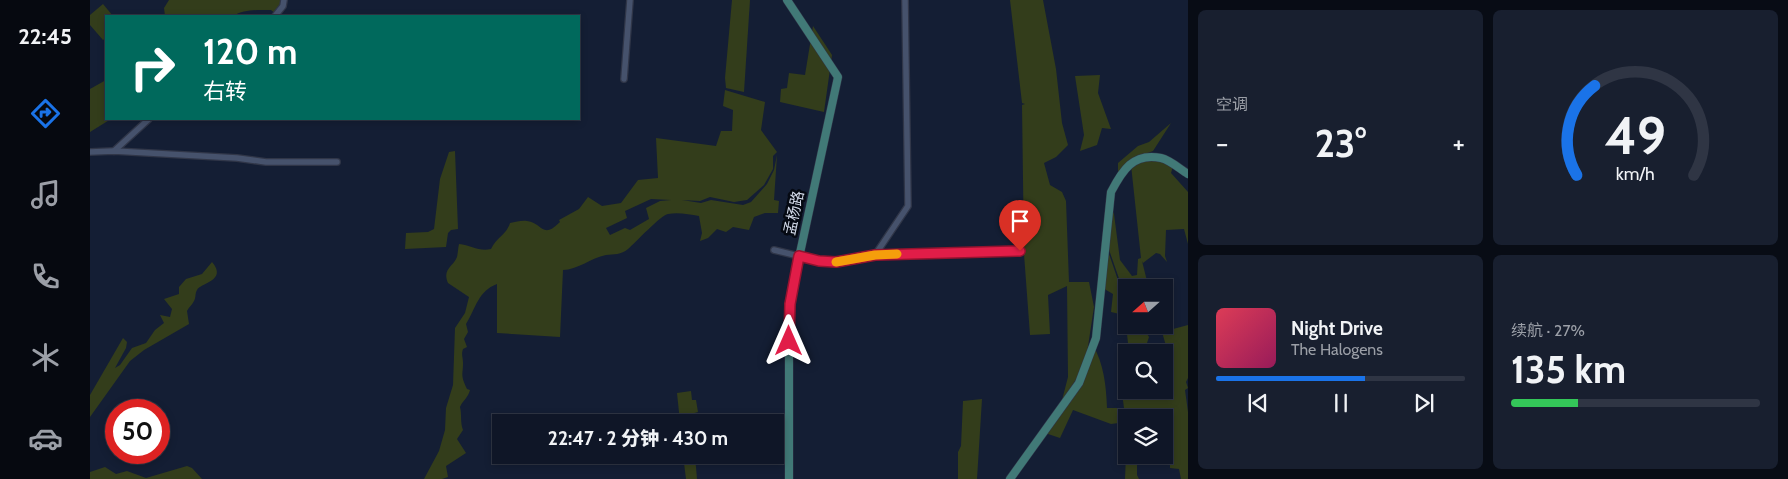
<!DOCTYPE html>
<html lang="zh">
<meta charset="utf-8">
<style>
body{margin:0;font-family:Cabin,"Noto Sans SC",sans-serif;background:#181f2f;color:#f1f3f6;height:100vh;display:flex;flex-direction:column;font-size:19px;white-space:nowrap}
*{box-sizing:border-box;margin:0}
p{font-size:16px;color:#9b9fa7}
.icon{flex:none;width:28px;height:28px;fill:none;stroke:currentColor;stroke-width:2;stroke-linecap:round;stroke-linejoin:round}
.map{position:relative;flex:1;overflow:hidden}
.details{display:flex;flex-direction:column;gap:10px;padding:10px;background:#080c15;width:600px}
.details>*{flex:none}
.hud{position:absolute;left:15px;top:15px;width:475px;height:105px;border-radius:0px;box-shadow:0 2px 8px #0003,0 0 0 1px #2f3544;background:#00695c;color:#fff;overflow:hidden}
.needle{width:32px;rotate:249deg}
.buttons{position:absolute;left:1028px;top:279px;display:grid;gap:10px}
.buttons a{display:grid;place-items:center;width:55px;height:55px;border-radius:0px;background:#0f1627;box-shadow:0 2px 8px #0003,0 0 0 1px #2f3544;font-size:25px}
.speed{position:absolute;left:15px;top:399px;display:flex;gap:10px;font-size:25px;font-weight:700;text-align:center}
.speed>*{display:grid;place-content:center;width:65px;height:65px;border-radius:50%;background:#0f1627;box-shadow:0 2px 8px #0003,0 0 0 1px #2f3544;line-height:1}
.speed .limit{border:8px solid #d22;background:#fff;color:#111}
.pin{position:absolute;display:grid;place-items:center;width:42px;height:42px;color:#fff;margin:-51px -21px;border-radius:50% 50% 50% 0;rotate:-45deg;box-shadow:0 0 5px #0007}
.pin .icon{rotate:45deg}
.me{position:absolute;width:55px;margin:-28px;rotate:0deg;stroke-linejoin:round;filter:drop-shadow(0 0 4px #0008)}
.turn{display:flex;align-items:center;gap:18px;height:105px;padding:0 15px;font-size:22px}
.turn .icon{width:65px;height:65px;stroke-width:2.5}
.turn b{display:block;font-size:35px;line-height:42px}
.big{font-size:38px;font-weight:800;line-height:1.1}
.details .tile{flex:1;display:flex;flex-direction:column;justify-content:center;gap:8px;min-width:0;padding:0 18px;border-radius:8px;background:#181f2f}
.details .dial{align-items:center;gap:0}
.dial svg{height:130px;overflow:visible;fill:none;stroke:#2f3544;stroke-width:7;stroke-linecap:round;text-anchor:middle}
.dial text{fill:#f1f3f6;stroke:none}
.song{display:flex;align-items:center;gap:15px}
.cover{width:60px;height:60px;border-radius:8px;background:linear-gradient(135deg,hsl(350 70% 55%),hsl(330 70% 35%))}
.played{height:5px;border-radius:2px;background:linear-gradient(90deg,#1a73e8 60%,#2f3544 60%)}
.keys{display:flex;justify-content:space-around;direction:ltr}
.heat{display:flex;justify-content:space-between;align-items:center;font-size:28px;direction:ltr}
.charge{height:8px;border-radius:4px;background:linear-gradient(90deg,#34c759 27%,#2f3544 0)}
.details .tiles{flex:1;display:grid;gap:10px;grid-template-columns:repeat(2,1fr)}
.trip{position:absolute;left:402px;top:414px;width:292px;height:50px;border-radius:0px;background:#0f1627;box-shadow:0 2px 8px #0003,0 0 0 1px #2f3544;font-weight:800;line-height:50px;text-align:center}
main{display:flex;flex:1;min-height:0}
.dock{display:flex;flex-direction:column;width:90px;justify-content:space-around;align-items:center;background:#060910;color:#9b9fa7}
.dock .icon{width:35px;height:35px}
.dock .current{color:#1a73e8}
.dock b{font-size:22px;color:#f1f3f6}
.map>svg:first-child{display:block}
</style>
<main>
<nav class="dock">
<b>22:45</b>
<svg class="icon current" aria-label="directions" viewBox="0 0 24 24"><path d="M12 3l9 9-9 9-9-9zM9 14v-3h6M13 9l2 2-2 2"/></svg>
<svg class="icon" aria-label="music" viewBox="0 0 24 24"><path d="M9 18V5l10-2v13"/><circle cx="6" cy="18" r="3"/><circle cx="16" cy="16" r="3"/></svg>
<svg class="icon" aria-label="phone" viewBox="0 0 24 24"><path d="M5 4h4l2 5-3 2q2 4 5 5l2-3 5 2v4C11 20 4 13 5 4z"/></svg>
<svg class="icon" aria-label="climate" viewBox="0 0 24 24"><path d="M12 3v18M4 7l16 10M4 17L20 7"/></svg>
<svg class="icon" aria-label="car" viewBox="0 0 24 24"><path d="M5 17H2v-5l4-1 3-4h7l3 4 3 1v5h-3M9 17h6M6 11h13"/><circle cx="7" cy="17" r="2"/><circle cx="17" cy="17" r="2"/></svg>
</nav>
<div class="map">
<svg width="1098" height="479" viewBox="0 0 1098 479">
<rect width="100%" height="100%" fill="#141e34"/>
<g fill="#333d1b" fill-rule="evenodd">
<path d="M79 0H192L186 14 181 10C168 10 154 9 143 16H75L74 8Z"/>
<path d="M642 0H660L654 92 636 88 635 78Z"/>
<path d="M920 0H953L966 69 972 123 978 145 966 157 954 163 960 185 972 192 976 201 979 282H999L1004 307 997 353 991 371 971 404 978 377 977 286 958 295 960 334 940 335 934 254 932 105 935 104 932 103Z"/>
<path d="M13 4 23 16H16V38L13 40 0 25V15Z"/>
<path d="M723 26 742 55 734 112 690 102 691 89 697 88 699 73 715 75Z"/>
<path d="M1010 75 1008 93 1021 129 1012 128 1007 145 990 151 994 135 985 76Z"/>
<path d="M16 80V119H21L0 132V89Z"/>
<path d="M635 90 675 102 671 130 687 152 683 156V169L674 185 657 200 644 202 620 197 610 201 592 200 611 203 621 200 653 205 661 202 677 184 684 170 687 155 684 200 689 201 688 213H675L664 217 659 230 643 227 636 232 627 229 618 238 610 241 612 233 609 216C599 214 587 212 578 214 571 215 545 243 538 249 531 255 524 254 516 255 501 258 487 270 473 270L470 337 407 333V284C388 291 386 308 376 324L378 332 374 339 377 347 373 349C371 355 373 357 373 363 373 376 370 374 377 389L380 390C378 398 373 400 370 407 372 415 370 422 373 430L367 439 376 453 356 466 358 477 352 479H334L349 451 355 430 356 408 363 385 365 328 375 313 379 297 358 283C352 269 363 267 367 257 368 253 368 248 369 244 381 245 389 252 401 249 406 238 417 234 420 223 426 222 432 220 437 221 453 223 452 240 470 222L469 220 489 209 498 197 512 206 531 203 548 180 568 178 566 138 626 146 631 131H642L643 110 633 106ZM561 199 581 200 570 201 556 208 559 219 540 230 535 228 520 235 516 228 537 218 535 211Z"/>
<path d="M1081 123 1063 151 1041 159 1028 173V163L1048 146 1059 142Z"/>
<path d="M365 151 368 229 361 230 358 233 356 247 315 249 316 233 338 232 344 229 350 179 359 152Z"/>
<path d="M1063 156 1084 163 1081 173 1098 192V244L1094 229 1076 230 1075 256 1077 262 1070 254 1066 253 1053 263 1052 261 1057 281 1061 287 1036 288V323L1033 290 1017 244 1022 210 1024 214 1030 260 1042 276 1047 275 1048 259 1051 258 1041 165Z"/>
<path d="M1017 248 1031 289 1034 315 1021 312 1023 294 1011 287Z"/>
<path d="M122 262C138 281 110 283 107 290 105 293 106 298 104 301 102 305 99 307 97 311L99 324 54 350 40 361 0 417V395L33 338 37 342 36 348 25 368 30 365 42 348 56 343 65 330 74 323 70 315 80 317 82 309 74 299 89 294V287L96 279 112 274Z"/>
<path d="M1036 325H1052L1059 337 1057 343 1059 352H1039Z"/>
<path d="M1098 325V378L1096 382 1098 388 1095 390 1098 412V479H1091L1089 469 1080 468V440L1074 441V418H1036V422L1021 424 983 410 970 438 955 433 992 380 1003 345C1014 365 1016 385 1017 408H1034L1031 385 1036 371V390H1074V365L1081 363 1072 332Z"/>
<path d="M601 391 602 400H606L608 412 601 414V422H590L587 393Z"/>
<path d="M892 399 887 479H868V452L871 446 873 401Z"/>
<path d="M1036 454 1047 455V475L1049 479H1035Z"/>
<path d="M593 455H605L607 479H596Z"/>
<path d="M97 466 102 468 112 479H0V472L15 467 26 474 37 471 56 478Z"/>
</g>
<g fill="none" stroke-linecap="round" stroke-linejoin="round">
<defs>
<g id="minor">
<path d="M185 16 193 6 194 0"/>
<path d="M534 79 540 0"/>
<path d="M24 151 59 119"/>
<path d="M0 152 24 151 147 158 176 162H247"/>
<path d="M684 250 729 261 746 262 785 255 930 251"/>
<path d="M785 255 818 206 815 0"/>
</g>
<g id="major">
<path d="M697 0 748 77 699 304V479"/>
<path d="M920 479 989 383 1006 338 1021 192C1032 171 1043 152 1071 158 1080 160 1090 169 1098 174"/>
</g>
</defs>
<use href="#minor" stroke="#303648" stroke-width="8"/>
<use href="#major" stroke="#303648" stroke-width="9"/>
<use href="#minor" stroke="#46526c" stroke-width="5.5"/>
<use href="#major" stroke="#417977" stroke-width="8"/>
</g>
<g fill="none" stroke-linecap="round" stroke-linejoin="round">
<defs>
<path id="route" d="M699 341 700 304 709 256 729 261 746 262 785 255 930 251"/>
</defs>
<use href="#route" stroke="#92132f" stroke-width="12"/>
<use href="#route" stroke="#e11d48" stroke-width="9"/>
<path stroke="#f59e0b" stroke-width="9" d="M746 262 785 255 807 254"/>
</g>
<g text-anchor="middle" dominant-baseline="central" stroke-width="5" stroke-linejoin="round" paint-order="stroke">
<g font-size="15" fill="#d3dae9" stroke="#050912">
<text transform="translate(704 213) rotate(-78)">孟杨路</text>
</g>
</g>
</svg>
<div class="buttons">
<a><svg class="needle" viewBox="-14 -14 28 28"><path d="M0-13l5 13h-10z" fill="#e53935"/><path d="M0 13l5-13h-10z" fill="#9b9fa7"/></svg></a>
<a><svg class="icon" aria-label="search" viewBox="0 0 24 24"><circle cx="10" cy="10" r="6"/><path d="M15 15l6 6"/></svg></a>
<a><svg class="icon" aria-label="layers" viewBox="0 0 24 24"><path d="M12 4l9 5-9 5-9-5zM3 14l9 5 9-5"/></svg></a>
</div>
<div class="speed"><div class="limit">50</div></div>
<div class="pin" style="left:930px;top:251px;background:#d93025"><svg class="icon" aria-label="arrive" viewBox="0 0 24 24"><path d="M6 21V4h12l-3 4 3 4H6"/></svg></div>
<svg class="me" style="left:699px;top:341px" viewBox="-20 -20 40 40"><path d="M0-17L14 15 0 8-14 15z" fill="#e11d48" stroke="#fff" stroke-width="4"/></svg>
<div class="trip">22:47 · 2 分钟 · 430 m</div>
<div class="hud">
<div class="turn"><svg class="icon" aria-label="right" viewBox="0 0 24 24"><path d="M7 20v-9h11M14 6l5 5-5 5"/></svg><div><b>120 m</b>右转</div></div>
</div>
</div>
<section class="details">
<div class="tiles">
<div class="tile"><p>空调</p>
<div class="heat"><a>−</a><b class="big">23°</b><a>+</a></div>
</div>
<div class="tile dial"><svg viewBox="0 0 100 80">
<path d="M14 69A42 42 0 1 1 86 69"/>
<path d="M14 69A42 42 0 0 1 25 14" stroke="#1a73e8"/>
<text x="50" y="56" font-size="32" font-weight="700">49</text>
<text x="50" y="72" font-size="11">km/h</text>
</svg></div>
<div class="tile">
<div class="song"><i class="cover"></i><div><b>Night Drive</b><p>The Halogens</p></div></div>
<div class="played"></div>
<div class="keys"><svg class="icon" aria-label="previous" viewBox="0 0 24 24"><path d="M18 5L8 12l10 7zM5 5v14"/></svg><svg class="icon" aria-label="pause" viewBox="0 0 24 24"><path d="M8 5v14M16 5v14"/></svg><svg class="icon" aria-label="next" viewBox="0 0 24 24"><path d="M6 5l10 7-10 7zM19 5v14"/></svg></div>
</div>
<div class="tile"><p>续航 · 27%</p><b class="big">135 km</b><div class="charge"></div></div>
</div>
</section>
</main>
